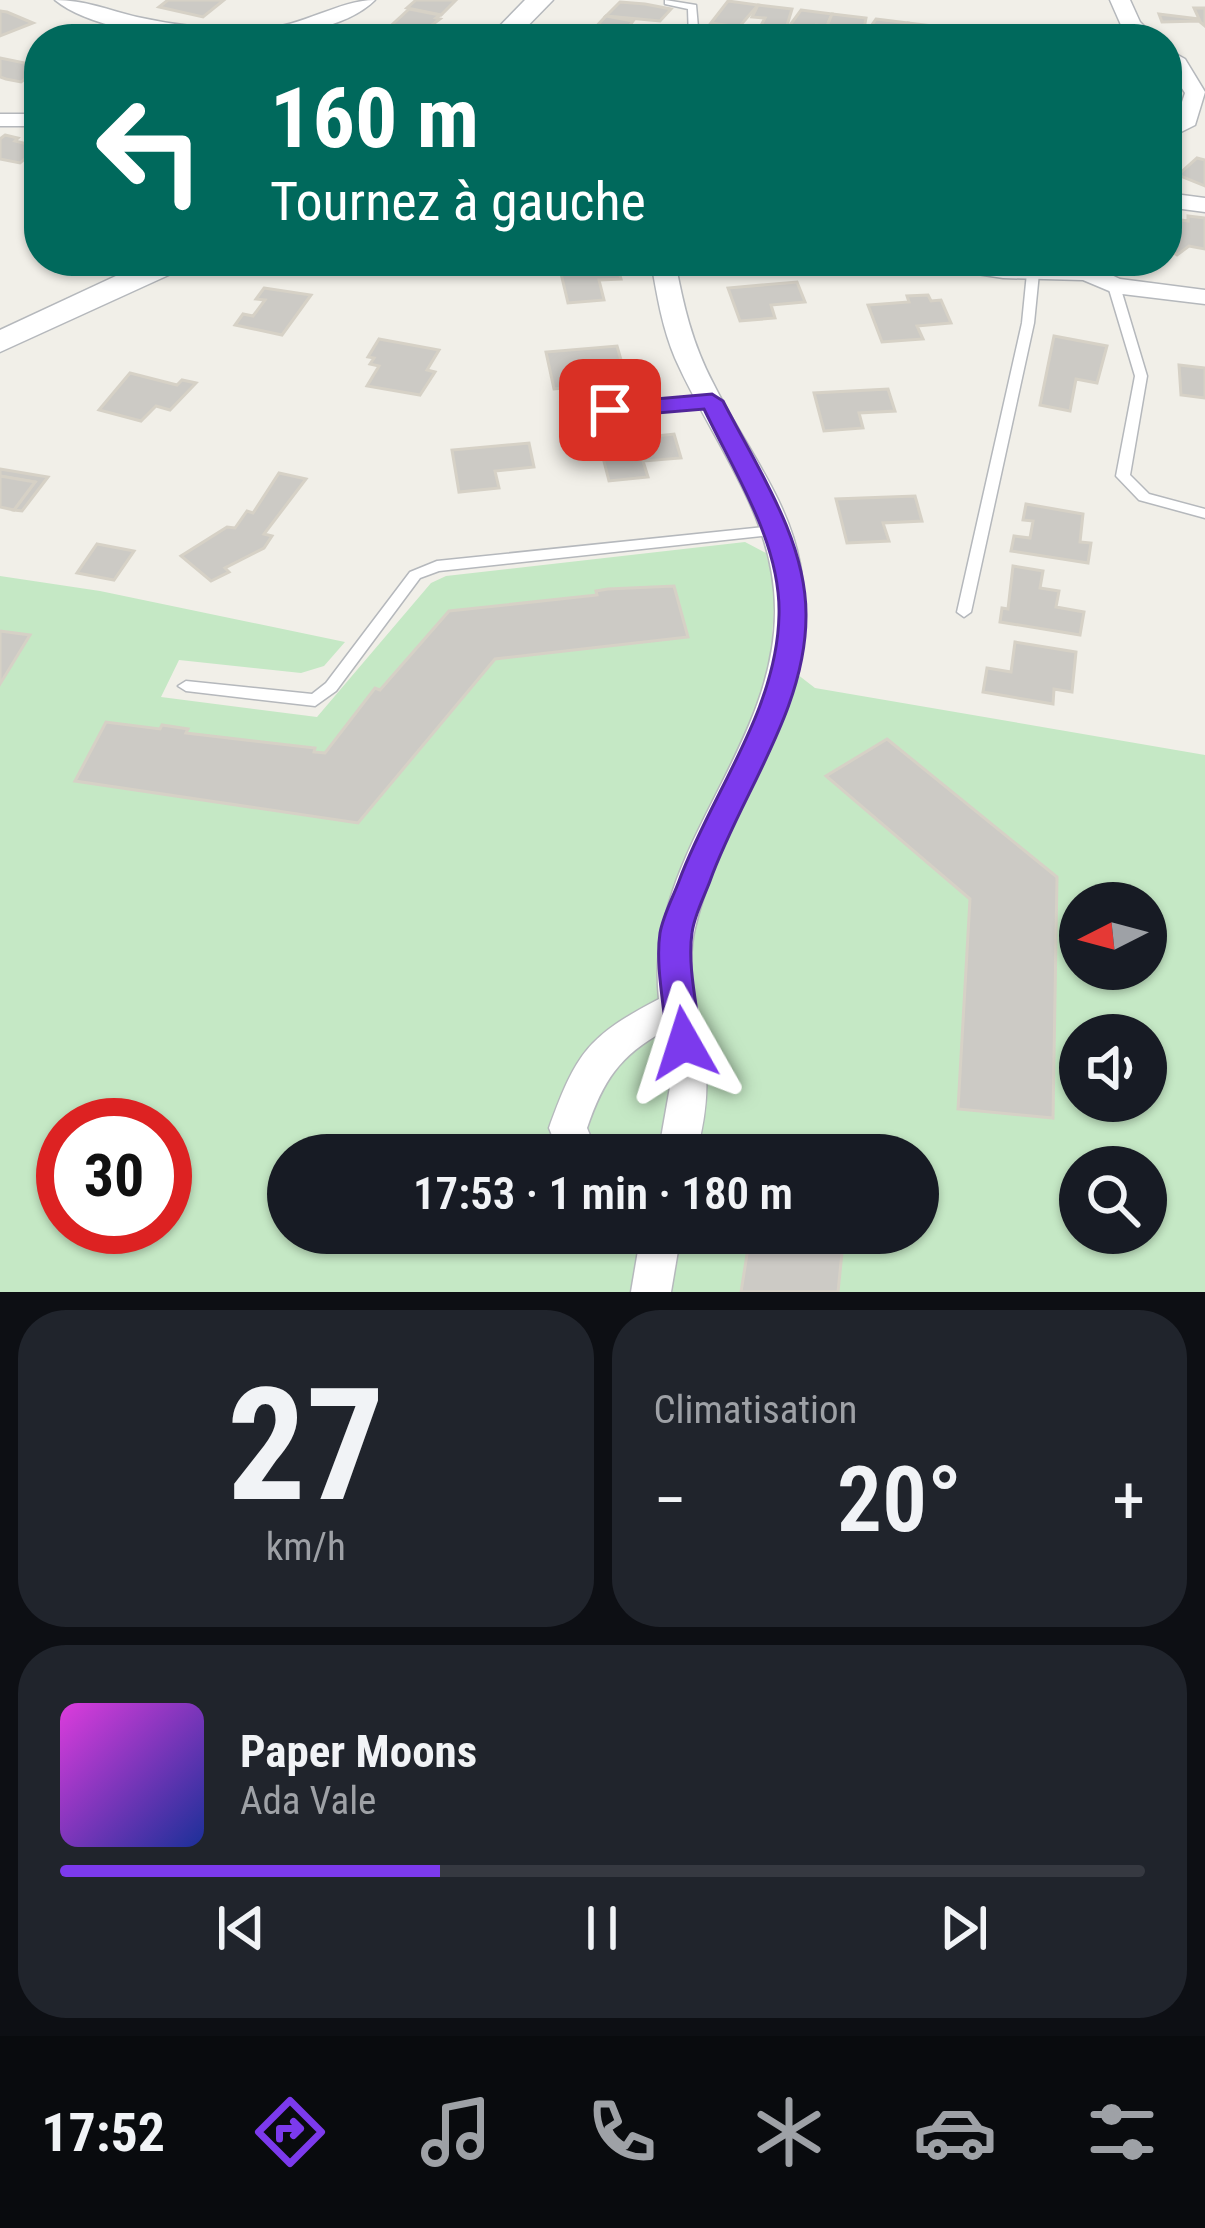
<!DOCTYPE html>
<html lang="fr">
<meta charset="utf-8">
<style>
body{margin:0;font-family:"Roboto Condensed",sans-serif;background:#20242c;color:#f1f3f6;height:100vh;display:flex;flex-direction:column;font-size:45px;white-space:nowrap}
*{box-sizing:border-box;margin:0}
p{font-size:39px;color:#9ea1a6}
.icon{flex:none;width:66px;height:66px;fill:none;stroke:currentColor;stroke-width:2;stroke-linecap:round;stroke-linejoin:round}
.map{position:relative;height:1292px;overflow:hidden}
.panel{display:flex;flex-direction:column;gap:18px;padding:18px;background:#0d0f14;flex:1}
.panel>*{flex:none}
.hud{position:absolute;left:24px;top:24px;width:1158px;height:252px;border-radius:48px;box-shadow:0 3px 9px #0004;background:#00695c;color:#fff;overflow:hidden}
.needle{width:78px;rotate:264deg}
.buttons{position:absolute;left:1059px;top:882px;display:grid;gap:24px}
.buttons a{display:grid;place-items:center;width:108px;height:108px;border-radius:50%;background:#171b24;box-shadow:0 3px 9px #0004;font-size:60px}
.speed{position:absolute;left:36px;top:1098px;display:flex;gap:24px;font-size:60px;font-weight:700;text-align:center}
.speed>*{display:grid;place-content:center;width:156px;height:156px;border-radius:50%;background:#171b24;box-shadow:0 3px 9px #0004;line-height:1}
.speed .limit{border:18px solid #d22;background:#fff;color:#111}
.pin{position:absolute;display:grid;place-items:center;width:102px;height:102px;color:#fff;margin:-51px;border-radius:24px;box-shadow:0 6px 18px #0006}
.me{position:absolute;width:132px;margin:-66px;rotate:354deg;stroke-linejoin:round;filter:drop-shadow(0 0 9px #0008)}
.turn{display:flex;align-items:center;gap:42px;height:252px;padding:0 48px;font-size:54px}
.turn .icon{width:156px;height:156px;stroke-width:2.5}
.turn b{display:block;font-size:84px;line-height:102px}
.big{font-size:90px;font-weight:600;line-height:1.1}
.panel .widget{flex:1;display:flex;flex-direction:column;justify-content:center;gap:18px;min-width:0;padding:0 42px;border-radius:48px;background:#20242c}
.panel .dial{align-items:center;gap:0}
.dial b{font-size:156px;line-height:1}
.song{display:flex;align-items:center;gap:36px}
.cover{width:144px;height:144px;border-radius:18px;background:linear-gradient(135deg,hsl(300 70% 55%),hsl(230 70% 35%))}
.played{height:12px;border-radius:6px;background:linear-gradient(90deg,#7c3aed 35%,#363941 35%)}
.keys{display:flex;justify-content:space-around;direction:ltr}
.heat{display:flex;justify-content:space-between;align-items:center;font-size:66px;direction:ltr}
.panel .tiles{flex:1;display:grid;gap:18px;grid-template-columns:1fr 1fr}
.widget:last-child{grid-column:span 2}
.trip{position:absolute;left:267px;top:1134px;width:672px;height:120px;border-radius:60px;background:#171b24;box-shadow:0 3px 9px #0004;font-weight:600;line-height:120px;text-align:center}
.tab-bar{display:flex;height:192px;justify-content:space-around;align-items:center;background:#090b0e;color:#9ea1a6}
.tab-bar .icon{width:84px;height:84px}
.tab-bar .selected{color:#7c3aed}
.tab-bar b{font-size:54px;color:#f1f3f6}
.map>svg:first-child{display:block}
</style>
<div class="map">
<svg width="1205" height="1292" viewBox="0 0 1205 1292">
<rect width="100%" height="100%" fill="#f1efe8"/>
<path fill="#c5e8c5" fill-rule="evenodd" d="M745 542 766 553 775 591 771 654 815 688 1205 755V1292H838L844 1233H918V1155H288V1233H742L740 1246 748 1248 741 1292H0V576L100 591 345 642 324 666 301 673 179 660 161 697 317 717 431 583 446 576ZM673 586 687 637 495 659 358 823 76 781 106 722 160 729 163 725 187 729 186 733 314 747V752L325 753 374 688 380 690 448 611 597 595V591ZM887 739 1057 877 1053 1118 958 1109 970 899 827 777ZM1080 903H1146V969H1080ZM1080 1035H1146V1101H1080ZM63 1125H165V1227H63ZM1080 1167H1146V1233H1080Z"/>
<g fill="#cccac5" stroke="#d6d1c6" stroke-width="3">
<path d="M168 0H224L203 17 159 7Z"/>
<path d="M416 0H456L441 15 407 8Z"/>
<path d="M728 1 758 5 739 27 711 23Z"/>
<path d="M620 2 645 4 671 9 660 21 606 16Z"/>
<path d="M758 5 792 9 785 32 759 29 765 18 752 17Z"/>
<path d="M1194 8H1205V26L1199 21 1162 22 1159 14 1199 19Z"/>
<path d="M409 9 440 15 436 18 440 19 413 39H360L383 33Z"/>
<path d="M801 10 832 14 827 26 816 25 812 36 785 32Z"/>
<path d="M0 11 7 12 33 23 0 36Z"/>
<path d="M832 14 866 18 862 39H834L839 28 827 26Z"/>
<path d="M606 16 633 21 630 25 652 30 644 39 593 30Z"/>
<path d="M876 19 908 23 903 36 862 39Z"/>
<path d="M908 23 942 27 941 39 903 36Z"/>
<path d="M0 58 39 66V69L21 82 6 79 0 77Z"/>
<path d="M5 135 18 138 15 141 39 147 20 163 0 159V139Z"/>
<path d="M1197 158 1205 160V186L1178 175Z"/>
<path d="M1188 216 1205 218V249L1189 246 1177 255 1167 248V218L1188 221Z"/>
<path d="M393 261H460L451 274Z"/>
<path d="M616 261 621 279 599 280 604 300 568 303 559 265Z"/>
<path d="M797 282 805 302 771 305 775 318 740 321 728 288Z"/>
<path d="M264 288 311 295 282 335 235 325 243 314 253 316 265 300 256 299Z"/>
<path d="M928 295 931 301 941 300 951 323 917 326 923 339 882 342 868 305 909 302 907 296Z"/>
<path d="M1054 336 1107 346 1097 383 1076 379 1070 411 1040 405Z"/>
<path d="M379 339 439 350 427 370 435 372 420 395 367 386 379 366 370 364 374 358 368 357Z"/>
<path d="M617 346 623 367 588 370 591 386 554 389 546 352Z"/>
<path d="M1179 365 1205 368V398L1181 395Z"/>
<path d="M130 373 177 385 182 380 196 383 170 410 156 406 141 421 99 410Z"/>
<path d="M888 389 895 411 859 413 863 428 824 431 814 393Z"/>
<path d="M674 434 681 458 643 461 648 477 609 481 599 442Z"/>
<path d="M529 443 534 467 495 471 499 488 459 492 452 450Z"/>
<path d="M0 469 48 477 22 511 14 510 35 482 0 476Z"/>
<path d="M279 473 306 479 264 534 272 536 264 548 225 568 229 572 211 581 181 556 227 527 235 528 247 511 253 513Z"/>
<path d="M0 476 35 482 14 510 0 507Z"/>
<path d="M915 496 922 521 883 523 889 541 847 543 836 499Z"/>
<path d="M1026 504 1083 514 1080 542 1091 543 1088 563 1011 551 1014 536 1030 538 1033 521 1023 520Z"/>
<path d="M97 544 134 551 114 580 77 573Z"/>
<path d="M1013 566 1043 571 1040 588 1059 591 1056 607 1084 612 1080 635 1000 622 1002 608 1008 609Z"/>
<path d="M674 586 688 637 495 659 358 823 75 781 106 722 160 729 162 725 188 729 186 733 315 748 314 752 325 753 375 688 380 690 449 611 597 595 596 591 608 589Z"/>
<path d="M0 631 30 635 0 684Z"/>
<path d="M1015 642 1076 652 1072 692 1054 689 1053 704 983 692 987 668 1011 672Z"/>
<path d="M887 739 1057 877 1053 1118 958 1109 970 899 826 776Z"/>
<path d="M742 1233H844L838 1292H741L748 1248 740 1246Z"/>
</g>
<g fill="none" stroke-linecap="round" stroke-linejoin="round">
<defs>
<g id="service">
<path d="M665 0 696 5 699 39H689L688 9 665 4Z"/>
<path d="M1033 269 1039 273 1034 323 971 612 964 617 957 612 1022 323 1027 273Z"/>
<path d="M1114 282 1120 286 1147 376 1130 475 1149 494 1205 509V518L1139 500 1116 476 1135 376 1108 286Z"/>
<path d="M712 397 718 401 717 404 570 418 563 414 570 410Z"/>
<path d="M774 526 779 528 781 531 779 534 439 571 420 578 336 691 315 706 186 691 178 686 186 681 312 694 326 683 410 572 437 561Z"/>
</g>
<g id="minor">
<path d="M55 0C85 0 108 10 137 17 177 26 218 30 258 29 304 27 338 0 375 0 318 57 114 48 55 0Z"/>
<path d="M1110 0H1130L1140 22 1157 39H1135L1121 25Z"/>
<path d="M1167 49 1185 59 1205 92 1195 125 1167 139V123L1177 117 1185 93 1167 65Z"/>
<rect x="0" y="114" width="39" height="12"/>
<path d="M1167 193 1205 198V212L1167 207Z"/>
<path d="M651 261H675C683 304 692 343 713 383 742 442 788 498 800 564 824 699 724 804 695 928 683 977 703 1025 706 1073 708 1101 703 1128 696 1155H658L670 1087 664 1031C619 1056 603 1081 587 1128L598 1155H560L549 1128C576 1053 588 1036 659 999 643 856 776 751 775 610 775 515 712 442 675 358 662 327 657 295 651 261Z"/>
<path d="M926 261 1054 268 1123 261 1107 273 1120 279 1205 290V304L1114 293 1083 280 1003 278 938 268Z"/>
<path d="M641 1233H681L671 1292H631Z"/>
</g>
<g id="tertiary">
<path d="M525 0H553L515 39H487Z"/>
<path d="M148 261H188L184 268 0 352V330Z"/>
</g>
</defs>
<use href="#service" stroke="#b5b8bc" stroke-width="3"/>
<use href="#minor" stroke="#b5b8bc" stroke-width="3"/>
<use href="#tertiary" stroke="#b5b8bc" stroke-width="3"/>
<use href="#service" fill="#fff" fill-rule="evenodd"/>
<use href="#minor" fill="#fff" fill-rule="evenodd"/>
<use href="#tertiary" fill="#fff" fill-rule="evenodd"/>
</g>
<path fill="#7c3aed" stroke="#51269a" stroke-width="3" d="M712 394 723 401C756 466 806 539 806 614 807 709 741 794 710 881 704 897 694 916 692 933 687 967 698 1009 701 1043L696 1053 684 1057 672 1053 667 1043C665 1009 655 966 660 933 663 916 673 897 679 881 711 794 777 711 779 615 781 543 734 472 704 409L610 417 598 410 610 403Z"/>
</svg>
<div class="buttons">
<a><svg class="needle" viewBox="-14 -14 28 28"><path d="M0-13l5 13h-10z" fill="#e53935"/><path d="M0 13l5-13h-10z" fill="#9ea1a6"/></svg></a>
<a><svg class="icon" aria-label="sound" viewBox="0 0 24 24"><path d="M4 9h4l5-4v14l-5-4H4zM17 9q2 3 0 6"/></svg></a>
<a><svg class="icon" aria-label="search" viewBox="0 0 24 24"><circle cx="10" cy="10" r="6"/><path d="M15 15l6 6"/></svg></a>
</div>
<div class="speed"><div class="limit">30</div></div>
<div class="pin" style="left:610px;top:410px;background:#d93025"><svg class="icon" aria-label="arrive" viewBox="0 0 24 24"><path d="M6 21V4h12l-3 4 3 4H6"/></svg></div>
<svg class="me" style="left:684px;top:1043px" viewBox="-20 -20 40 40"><path d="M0-17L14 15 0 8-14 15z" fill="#7c3aed" stroke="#fff" stroke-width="4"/></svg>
<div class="trip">17:53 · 1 min · 180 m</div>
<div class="hud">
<div class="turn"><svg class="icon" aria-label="left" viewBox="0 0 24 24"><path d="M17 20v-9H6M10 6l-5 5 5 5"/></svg><div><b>160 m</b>Tournez à gauche</div></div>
</div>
</div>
<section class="panel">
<div class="tiles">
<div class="widget dial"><b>27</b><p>km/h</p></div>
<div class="widget"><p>Climatisation</p>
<div class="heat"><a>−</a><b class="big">20°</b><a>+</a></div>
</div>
<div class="widget">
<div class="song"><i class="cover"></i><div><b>Paper Moons</b><p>Ada Vale</p></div></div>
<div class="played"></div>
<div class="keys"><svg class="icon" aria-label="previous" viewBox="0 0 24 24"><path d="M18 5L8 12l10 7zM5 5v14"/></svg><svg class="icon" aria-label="pause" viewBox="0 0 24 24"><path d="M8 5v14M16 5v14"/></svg><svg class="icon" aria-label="next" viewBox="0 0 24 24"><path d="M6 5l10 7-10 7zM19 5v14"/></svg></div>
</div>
</div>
</section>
<nav class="tab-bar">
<b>17:52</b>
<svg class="icon selected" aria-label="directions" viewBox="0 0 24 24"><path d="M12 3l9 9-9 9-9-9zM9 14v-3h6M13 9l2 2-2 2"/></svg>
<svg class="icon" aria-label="music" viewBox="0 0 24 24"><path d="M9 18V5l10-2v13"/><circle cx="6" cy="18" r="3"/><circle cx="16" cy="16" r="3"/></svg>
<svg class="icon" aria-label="phone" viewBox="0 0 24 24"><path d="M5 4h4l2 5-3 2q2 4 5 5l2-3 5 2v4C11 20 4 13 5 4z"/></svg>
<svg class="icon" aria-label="climate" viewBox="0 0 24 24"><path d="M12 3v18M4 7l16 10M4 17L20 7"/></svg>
<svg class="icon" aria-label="car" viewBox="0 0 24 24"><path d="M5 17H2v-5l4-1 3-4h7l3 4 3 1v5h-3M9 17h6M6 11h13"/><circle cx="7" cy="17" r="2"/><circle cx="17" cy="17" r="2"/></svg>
<svg class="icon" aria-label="filters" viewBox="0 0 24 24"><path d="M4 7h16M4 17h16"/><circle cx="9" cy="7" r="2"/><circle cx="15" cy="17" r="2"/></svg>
</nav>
